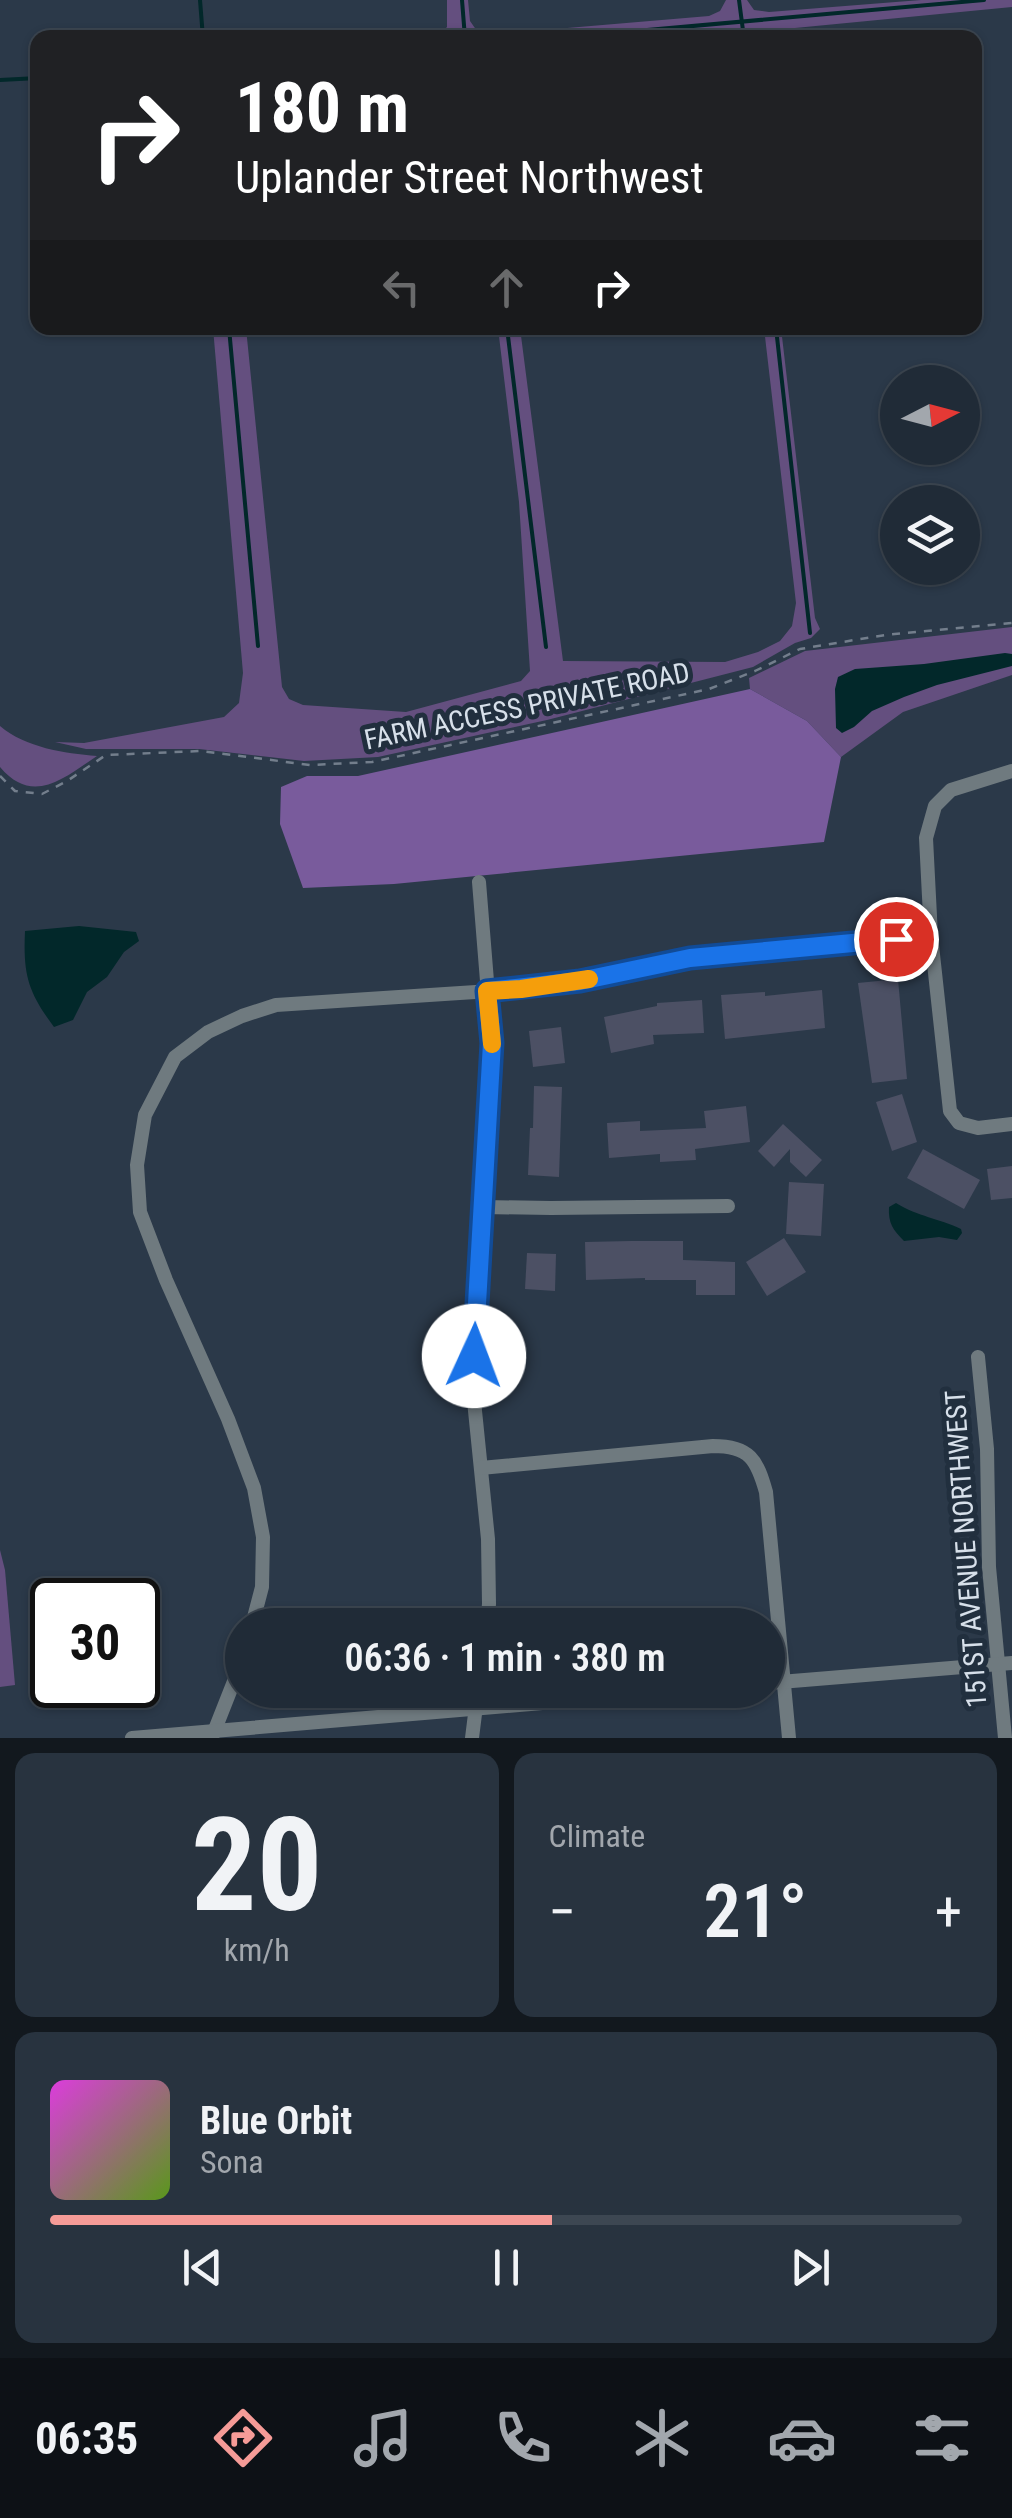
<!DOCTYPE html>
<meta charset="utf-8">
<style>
body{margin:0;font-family:"Roboto Condensed",sans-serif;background:#28333f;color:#f1f3f6;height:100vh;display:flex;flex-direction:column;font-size:38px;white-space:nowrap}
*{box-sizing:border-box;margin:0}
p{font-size:32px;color:#a2a7ad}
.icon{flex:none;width:55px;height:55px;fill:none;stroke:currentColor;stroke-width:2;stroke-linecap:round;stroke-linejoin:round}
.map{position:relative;height:1738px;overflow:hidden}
.panel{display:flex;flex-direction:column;gap:15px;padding:15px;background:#12181e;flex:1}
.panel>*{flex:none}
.banner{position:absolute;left:30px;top:30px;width:952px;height:305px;border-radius:20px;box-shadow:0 2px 8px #0004,0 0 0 2px #3d4752;background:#202124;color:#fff;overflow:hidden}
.needle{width:65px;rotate:84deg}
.buttons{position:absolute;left:880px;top:365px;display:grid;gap:20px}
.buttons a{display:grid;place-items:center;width:100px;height:100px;border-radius:50%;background:#202b37;box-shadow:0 2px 8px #0004,0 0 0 2px #3d4752;font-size:50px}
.speed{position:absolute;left:30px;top:1578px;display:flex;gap:20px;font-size:50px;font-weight:700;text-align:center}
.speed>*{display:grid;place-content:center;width:130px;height:130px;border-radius:50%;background:#202b37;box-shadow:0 2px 8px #0004,0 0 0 2px #3d4752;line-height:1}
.speed .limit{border:5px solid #111;border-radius:15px;background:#fff;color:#111}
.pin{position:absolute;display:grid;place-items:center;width:85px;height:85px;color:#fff;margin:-42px;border:5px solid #fff;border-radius:50%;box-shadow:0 2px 10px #0007}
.me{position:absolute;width:110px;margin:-55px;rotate:2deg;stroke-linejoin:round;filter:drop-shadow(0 0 8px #0008)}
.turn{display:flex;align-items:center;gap:35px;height:210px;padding:0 40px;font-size:45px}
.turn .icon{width:130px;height:130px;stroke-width:2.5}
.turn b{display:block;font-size:70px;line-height:85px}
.lanes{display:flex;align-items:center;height:95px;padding:0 40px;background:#0003;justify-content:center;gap:50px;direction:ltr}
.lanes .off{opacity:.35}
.big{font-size:75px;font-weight:600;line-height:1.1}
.panel .tile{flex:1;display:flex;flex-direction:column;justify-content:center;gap:15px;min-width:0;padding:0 35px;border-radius:20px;background:#28333f}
.panel .dial{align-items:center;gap:0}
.dial b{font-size:130px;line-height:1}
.song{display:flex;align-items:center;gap:30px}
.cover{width:120px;height:120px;border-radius:15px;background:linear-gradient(135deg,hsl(300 70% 55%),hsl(90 70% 35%))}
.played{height:10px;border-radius:5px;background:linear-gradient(90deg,#f59b97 55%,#3d4752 55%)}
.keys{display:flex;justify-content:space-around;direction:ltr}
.heat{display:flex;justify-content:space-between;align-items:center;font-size:55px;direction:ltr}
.panel .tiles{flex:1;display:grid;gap:15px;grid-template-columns:1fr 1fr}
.tile:last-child{grid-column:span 2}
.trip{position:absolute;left:225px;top:1608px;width:560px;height:100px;border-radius:50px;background:#202b37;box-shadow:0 2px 8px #0004,0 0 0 2px #3d4752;font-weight:600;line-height:100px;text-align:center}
.tab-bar{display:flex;height:160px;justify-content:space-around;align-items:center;background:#0d1116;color:#a2a7ad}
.tab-bar .icon{width:70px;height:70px}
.tab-bar .on{color:#f59b97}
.tab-bar b{font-size:45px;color:#f1f3f6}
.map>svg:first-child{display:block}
</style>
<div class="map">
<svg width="1012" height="1738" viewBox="0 0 1012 1738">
<rect width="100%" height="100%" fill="#2b3949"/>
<g fill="#644f7f">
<path d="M447 0H468L470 21 477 31 495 34 709 16 720 11 726 0H747L754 10 769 12 921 0H1012V7L764 31C742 45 706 35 680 38L431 37 440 34 447 27Z"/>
<path d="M213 328H246L282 687 289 699 303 705 406 712 521 681 530 671 519 502 498 328H520L563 661 725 662 758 652 780 641 792 626 796 603 764 328H781L815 618 820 629 811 638 795 643 753 667 547 720 378 757 304 761 199 749H86L55 742 84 743 224 717 239 703 243 673Z"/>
<path d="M1012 627V675L903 712 841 757 807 721 750 689 749 678 805 651Z"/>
<path d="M0 726C26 748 64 753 97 756 64 778 33 806 0 767Z"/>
<path d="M0 1550 5 1570 15 1685 0 1687Z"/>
</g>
<path fill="#795b9c" d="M750 689 807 721 841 757 824 842 394 884 303 888 280 824 281 787 307 776H358Z"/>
<g fill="#02282a">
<path d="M1005 653 1012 654V666L937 685 904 697 872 711 854 727 842 733 836 728 835 689 838 677 855 669 924 664Z"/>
<path d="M79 926 136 932 139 941 124 952 107 977 87 992 73 1020 54 1027C28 992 23 975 25 931Z"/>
<path d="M896 1203C919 1217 938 1218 961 1229L962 1233 957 1240 939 1237 904 1241C893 1230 888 1223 889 1207Z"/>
</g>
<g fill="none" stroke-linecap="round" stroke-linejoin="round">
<g stroke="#02282a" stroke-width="4">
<path d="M200 0 203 38"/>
<path d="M462 0 465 38"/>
<path d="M739 0 744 38"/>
<path d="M558 38 984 0"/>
<path d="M0 80 38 78"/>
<path d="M229 328 258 646"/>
<path d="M507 328 546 647"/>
<path d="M776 328 810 633"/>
</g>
</g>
<g fill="#4c5064">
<path d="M898 979 907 1079 872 1083 858 983Z"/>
<path d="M822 990 825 1028 725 1039 721 995 765 992V996Z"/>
<path d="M702 1000 704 1033 653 1035 654 1044 611 1053 604 1017 657 1006V1003Z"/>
<path d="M561 1027 565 1063 533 1067 529 1031Z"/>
<path d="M534 1086 562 1087 559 1177 528 1175 530 1128H533Z"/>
<path d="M902 1094 917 1142 892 1151 876 1102Z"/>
<path d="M746 1106 750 1142 695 1149 696 1160 660 1162V1154L609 1158 607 1123 640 1121V1131L706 1128 704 1111Z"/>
<path d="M783 1124 822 1160 806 1177 790 1162V1149L774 1167 758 1151Z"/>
<path d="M923 1149 980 1180 964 1209 907 1178Z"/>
<path d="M1012 1166V1198L991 1200 987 1169Z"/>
<path d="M789 1182 824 1184 821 1236 786 1234Z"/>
<path d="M784 1238 806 1272 767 1296 746 1262Z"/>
<path d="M631 1241H683V1260L735 1262V1295H696V1280H645V1278L586 1280 585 1242Z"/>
<path d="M527 1253 556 1254 555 1291 525 1289Z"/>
</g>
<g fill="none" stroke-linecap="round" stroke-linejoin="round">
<path stroke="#737e8c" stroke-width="2.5" stroke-dasharray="8 8" stroke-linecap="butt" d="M0 776 15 791 42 794 67 781 106 755 201 751 310 765 372 762 709 689 755 671 800 649 885 635 1012 623"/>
<g stroke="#6f7a7f" stroke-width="14">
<path d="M1012 771 951 790 935 806 926 838 931 936 950 1111 959 1123 978 1128 1012 1124"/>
<path d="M479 882 492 1043 484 1207 474 1321 473 1391 488 1539 489 1604 487 1625"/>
<path d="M484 1207 551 1208 728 1206"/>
<path d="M978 1357 987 1449 989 1567 1005 1738"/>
<path d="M481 1468 713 1446C750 1446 757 1460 766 1492L789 1738"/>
<path d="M252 1625 262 1587 263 1537 254 1488 228 1419 166 1280 140 1212 137 1165 145 1115 175 1057 208 1032 242 1016 276 1005 521 989 580 981 690 958 931 936"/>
<path d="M768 1683 1012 1663"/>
<path d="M212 1737 242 1661"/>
<path d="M132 1738 694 1690"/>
<path d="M472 1738 478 1690"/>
</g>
</g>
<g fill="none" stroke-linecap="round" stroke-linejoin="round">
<defs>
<path id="route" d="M474 1356 492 1043 487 991 580 981 690 958 896 939"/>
</defs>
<use href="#route" stroke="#114b97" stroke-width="25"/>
<use href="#route" stroke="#1a73e8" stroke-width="18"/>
<path stroke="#f59e0b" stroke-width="18" d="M492 1044 487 991 521 989 589 979"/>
</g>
<g text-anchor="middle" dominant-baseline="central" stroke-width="10" stroke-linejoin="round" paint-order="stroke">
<g font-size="28" fill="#d7e0ea" stroke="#212f3e">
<text transform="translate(527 706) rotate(-12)">FARM ACCESS PRIVATE ROAD</text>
<text transform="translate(966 1549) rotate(-94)">151ST AVENUE NORTHWEST</text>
</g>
</g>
</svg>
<div class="buttons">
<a><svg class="needle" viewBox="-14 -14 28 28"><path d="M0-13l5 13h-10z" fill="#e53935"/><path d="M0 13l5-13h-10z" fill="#a2a7ad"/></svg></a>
<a><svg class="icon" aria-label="layers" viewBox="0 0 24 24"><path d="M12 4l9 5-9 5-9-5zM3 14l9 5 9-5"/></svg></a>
</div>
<div class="speed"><div class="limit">30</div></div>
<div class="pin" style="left:896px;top:939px;background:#d93025"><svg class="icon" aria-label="arrive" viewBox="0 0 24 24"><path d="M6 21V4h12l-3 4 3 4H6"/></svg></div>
<svg class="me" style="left:474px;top:1356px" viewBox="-20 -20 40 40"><circle r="19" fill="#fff"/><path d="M0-13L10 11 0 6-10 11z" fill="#1a73e8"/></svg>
<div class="trip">06:36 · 1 min · 380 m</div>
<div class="banner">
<div class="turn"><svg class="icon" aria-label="right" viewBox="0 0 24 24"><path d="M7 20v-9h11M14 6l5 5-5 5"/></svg><div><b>180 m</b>Uplander Street Northwest</div></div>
<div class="lanes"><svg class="icon off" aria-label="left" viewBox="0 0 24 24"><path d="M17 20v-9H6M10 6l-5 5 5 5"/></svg><svg class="icon off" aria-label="ahead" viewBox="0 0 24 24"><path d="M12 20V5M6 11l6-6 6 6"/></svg><svg class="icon" aria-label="right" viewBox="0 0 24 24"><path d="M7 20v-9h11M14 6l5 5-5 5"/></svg></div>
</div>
</div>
<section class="panel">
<div class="tiles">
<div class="tile dial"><b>20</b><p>km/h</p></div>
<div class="tile"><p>Climate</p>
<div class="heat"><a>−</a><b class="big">21°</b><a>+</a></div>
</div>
<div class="tile">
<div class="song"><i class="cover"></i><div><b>Blue Orbit</b><p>Sona</p></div></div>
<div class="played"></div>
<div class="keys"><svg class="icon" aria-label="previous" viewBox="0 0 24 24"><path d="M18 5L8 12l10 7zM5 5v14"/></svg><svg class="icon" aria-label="pause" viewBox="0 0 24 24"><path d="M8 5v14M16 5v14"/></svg><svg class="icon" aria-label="next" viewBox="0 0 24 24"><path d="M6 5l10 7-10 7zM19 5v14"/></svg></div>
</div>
</div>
</section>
<nav class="tab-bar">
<b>06:35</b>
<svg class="icon on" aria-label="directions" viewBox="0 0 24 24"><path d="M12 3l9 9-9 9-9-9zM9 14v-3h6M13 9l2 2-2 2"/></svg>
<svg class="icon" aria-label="music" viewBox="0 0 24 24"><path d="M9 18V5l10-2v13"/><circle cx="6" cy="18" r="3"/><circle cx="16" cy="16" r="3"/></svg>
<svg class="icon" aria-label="phone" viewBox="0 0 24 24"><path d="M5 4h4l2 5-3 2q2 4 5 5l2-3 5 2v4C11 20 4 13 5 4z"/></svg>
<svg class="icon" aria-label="climate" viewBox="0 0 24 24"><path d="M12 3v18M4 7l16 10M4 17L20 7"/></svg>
<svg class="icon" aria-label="car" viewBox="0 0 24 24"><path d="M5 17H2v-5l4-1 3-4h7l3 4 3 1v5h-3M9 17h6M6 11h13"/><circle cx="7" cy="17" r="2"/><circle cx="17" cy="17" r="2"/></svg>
<svg class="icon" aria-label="filters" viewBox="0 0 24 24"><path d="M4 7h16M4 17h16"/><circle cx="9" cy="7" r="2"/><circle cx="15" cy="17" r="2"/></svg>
</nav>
